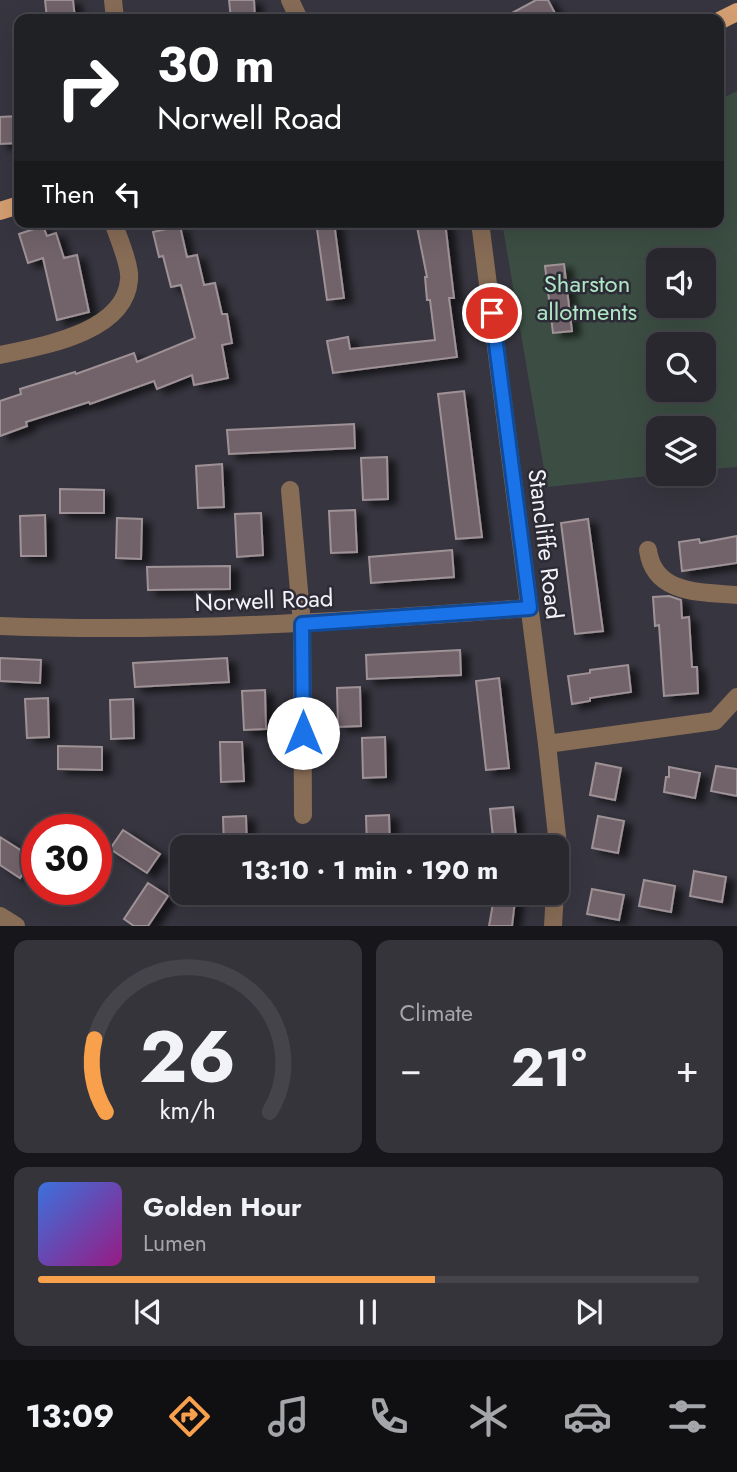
<!DOCTYPE html>
<meta charset="utf-8">
<style>
body{margin:0;font-family:Jost,sans-serif;background:#35343b;color:#f1f3f6;height:100vh;display:flex;flex-direction:column;font-size:26px;white-space:nowrap}
*{box-sizing:border-box;margin:0}
p{font-size:23px;color:#a5a6aa}
.icon{flex:none;width:38px;height:38px;fill:none;stroke:currentColor;stroke-width:2;stroke-linecap:round;stroke-linejoin:round}
.map{position:relative;height:926px;overflow:hidden}
.sheet{display:flex;flex-direction:column;gap:14px;padding:14px;background:#17161a;flex:1}
.sheet>*{flex:none}
.hud{position:absolute;left:14px;top:14px;width:710px;height:214px;border-radius:14px;box-shadow:0 7px 28px #0002,0 0 0 2px #45444b;background:#202124;color:#fff;overflow:hidden}
.fabs{position:absolute;left:646px;top:248px;display:grid;gap:14px}
.fabs a{display:grid;place-items:center;width:70px;height:70px;border-radius:14px;background:#29282f;box-shadow:0 7px 28px #0002,0 0 0 2px #45444b;font-size:35px}
.speed{position:absolute;left:21px;top:814px;display:flex;gap:14px;font-size:35px;font-weight:700;text-align:center}
.speed>*{display:grid;place-content:center;width:91px;height:91px;border-radius:50%;background:#29282f;box-shadow:0 7px 28px #0002,0 0 0 2px #45444b;line-height:1}
.speed .limit{border:10px solid #d22;background:#fff;color:#111}
.pin{position:absolute;display:grid;place-items:center;width:60px;height:60px;color:#fff;margin:-30px;border:4px solid #fff;border-radius:50%;box-shadow:0 2px 7px #0007}
.me{position:absolute;width:77px;margin:-38px;rotate:0deg;stroke-linejoin:round;filter:drop-shadow(0 0 5px #0008)}
.turn{display:flex;align-items:center;gap:24px;height:147px;padding:0 28px;font-size:32px}
.turn .icon{width:91px;height:91px;stroke-width:2.5}
.turn b{display:block;font-size:49px;line-height:60px}
.then{display:flex;align-items:center;height:66px;padding:0 28px;background:#0003;gap:14px;font-size:26px}
.big{font-size:52px;font-weight:700;line-height:1.1}
.sheet .widget{flex:1;display:flex;flex-direction:column;justify-content:center;gap:10px;min-width:0;padding:0 24px;border-radius:14px;background:#35343b}
.sheet .dial{align-items:center;gap:0}
.dial svg{height:182px;overflow:visible;fill:none;stroke:#45444b;stroke-width:7;stroke-linecap:round;text-anchor:middle}
.dial text{fill:#f1f3f6;stroke:none}
.song{display:flex;align-items:center;gap:21px}
.cover{width:84px;height:84px;border-radius:10px;background:linear-gradient(135deg,hsl(220 70% 55%),hsl(310 70% 35%))}
.played{height:7px;border-radius:4px;background:linear-gradient(90deg,#f9a04c 60%,#45444b 60%)}
.keys{display:flex;justify-content:space-around;direction:ltr}
.heat{display:flex;justify-content:space-between;align-items:center;font-size:38px;direction:ltr}
.sheet .tiles{flex:1;display:grid;gap:14px;grid-template-columns:1fr 1fr}
.widget:last-child{grid-column:span 2}
.trip{position:absolute;left:170px;top:835px;width:399px;height:70px;border-radius:14px;background:#29282f;box-shadow:0 7px 28px #0002,0 0 0 2px #45444b;font-weight:700;line-height:70px;text-align:center}
.dock{display:flex;height:112px;justify-content:space-around;align-items:center;background:#101013;color:#a5a6aa}
.dock .icon{width:49px;height:49px}
.dock .on{color:#f9a04c}
.dock b{font-size:32px;color:#f1f3f6}
.map>svg:first-child{display:block}
</style>
<div class="map">
<svg width="737" height="926" viewBox="0 0 737 926">
<defs>
<filter id="shadow"><feDropShadow dx="8" dy="4.5" stdDeviation="3.5" flood-color="#0009"/></filter>
</defs>
<rect width="100%" height="100%" fill="#37353f"/>
<path fill="#3c4e43" fill-rule="evenodd" d="M737 91V467L704 470V429H658V474H667L547 487 502 222H719V100ZM658 261H704V306H658ZM658 345H704V390H658Z"/>
<g fill="#716469" stroke="#9f9296" stroke-width="2" filter="url(#shadow)">
<path d="M45 0H73L75 19H47Z"/>
<path d="M229 0H254L255 19H231Z"/>
<path d="M536 0H548L558 19H501Z"/>
<path d="M19 116V143L0 144V117Z"/>
<path d="M316 222H334L344 298 327 300Z"/>
<path d="M416 222H445L454 298H449L457 357 333 373 327 341 348 337 350 349 435 340 430 300H427L425 277H427Z"/>
<path d="M43 226 47 236 56 233 64 258 77 255 89 312 57 320 43 258 28 263 19 234Z"/>
<path d="M180 226 187 257 197 255 204 285 215 283 222 314H227L232 343 222 345 228 378 194 385 192 375 157 389 154 381 90 404 89 402 26 422 27 426 0 436V401L21 394 20 389 75 372 76 374 134 353 137 362 195 338 181 285 171 287 163 256 159 257 153 232Z"/>
<path d="M564 264 572 331 553 333 545 266Z"/>
<path d="M464 391 482 537 456 539 438 394Z"/>
<path d="M354 424 355 448 229 454 227 430Z"/>
<path d="M387 457 388 499 363 500 361 458Z"/>
<path d="M222 464 224 507 198 508 196 466Z"/>
<path d="M60 489 104 490V513H60Z"/>
<path d="M355 510 357 552 331 553 329 511Z"/>
<path d="M261 513 263 555 237 557 235 514Z"/>
<path d="M45 515 46 556H21L20 516Z"/>
<path d="M117 518 142 519 141 559 116 558Z"/>
<path d="M588 519 603 631 575 634 561 523Z"/>
<path d="M737 536V563L682 571 679 542 699 539 700 543Z"/>
<path d="M452 550 454 577 371 583 369 557Z"/>
<path d="M230 566V589L148 590 147 567Z"/>
<path d="M669 596 681 600 682 618 689 617 692 667H697L698 693 664 696 659 625 655 626 653 597Z"/>
<path d="M460 650 461 675 367 679 366 655Z"/>
<path d="M0 658 41 660 40 683 0 681Z"/>
<path d="M227 658 229 682 135 687 133 663Z"/>
<path d="M628 665 631 692 590 698V701L572 704 568 676 590 673V670Z"/>
<path d="M499 678 509 768 486 770 476 681Z"/>
<path d="M360 687 361 726 338 727 337 688Z"/>
<path d="M265 690 266 729 244 730 242 691Z"/>
<path d="M48 698 49 737 27 738 25 699Z"/>
<path d="M133 699 134 738 111 739 110 700Z"/>
<path d="M385 737 386 777 363 778 362 738Z"/>
<path d="M220 742H242L244 781 221 782Z"/>
<path d="M58 746 102 747V770L58 769Z"/>
<path d="M596 763 621 768 615 800 590 795Z"/>
<path d="M716 766 737 769V796L711 791Z"/>
<path d="M669 767 700 773 695 798 664 792 666 777H669Z"/>
<path d="M513 807 517 847H494L490 809Z"/>
<path d="M389 815 390 847H367L366 816Z"/>
<path d="M246 816 247 847H224L223 817Z"/>
<path d="M598 816 624 821 618 853 592 848Z"/>
<path d="M123 830 160 854 147 873 110 849Z"/>
<path d="M0 837 33 858 20 878 0 865Z"/>
<path d="M694 871 726 877 722 902 690 896Z"/>
<path d="M644 880 675 886 671 912 639 906Z"/>
<path d="M148 883 168 896 148 926H134L124 919Z"/>
<path d="M592 889 624 895 619 920 587 914Z"/>
<path d="M495 892H516L512 926H489Z"/>
</g>
<g fill="none" stroke-linecap="round" stroke-linejoin="round">
<g stroke="#876c56" stroke-width="18">
<path d="M113 0 115 19"/>
<path d="M290 0 299 19"/>
<path d="M480 222 547 744 558 845 556 872"/>
<path d="M0 355C41 346 125 333 129 280 131 266 118 237 113 222"/>
<path d="M290 490 302 624 303 815"/>
<path d="M648 550C654 595 701 592 737 595"/>
<path d="M0 626C177 633 353 621 529 608"/>
<path d="M547 744 715 721 737 697"/>
<path d="M0 916 16 926"/>
<path d="M553 926 555 892"/>
</g>
<g stroke="#d59f71" stroke-width="18">
<path d="M719 21 737 12"/>
<path d="M0 211 19 205"/>
</g>
</g>
<g fill="none" stroke-linecap="round" stroke-linejoin="round">
<defs>
<path id="route" d="M303 733 302 624 530 608 492 313"/>
</defs>
<use href="#route" stroke="#114b97" stroke-width="18"/>
<use href="#route" stroke="#1a73e8" stroke-width="12"/>
</g>
<g text-anchor="middle" dominant-baseline="central" stroke-width="5" stroke-linejoin="round" paint-order="stroke">
<g font-size="24" fill="#afe7c5" stroke="#2d2b35">
<text x="587" y="283">Sharston<tspan x="587" dy="28">allotments</tspan></text>
</g>
<g font-size="24" fill="#f2f2f8" stroke="#2d2b35">
<text transform="translate(546 544) rotate(83)">Stancliffe Road</text>
<text transform="translate(264 600) rotate(-2)">Norwell Road</text>
</g>
</g>
</svg>
<div class="fabs">
<a><svg class="icon" aria-label="sound" viewBox="0 0 24 24"><path d="M4 9h4l5-4v14l-5-4H4zM17 9q2 3 0 6"/></svg></a>
<a><svg class="icon" aria-label="search" viewBox="0 0 24 24"><circle cx="10" cy="10" r="6"/><path d="M15 15l6 6"/></svg></a>
<a><svg class="icon" aria-label="layers" viewBox="0 0 24 24"><path d="M12 4l9 5-9 5-9-5zM3 14l9 5 9-5"/></svg></a>
</div>
<div class="speed"><div class="limit">30</div></div>
<div class="pin" style="left:492px;top:313px;background:#d93025"><svg class="icon" aria-label="arrive" viewBox="0 0 24 24"><path d="M6 21V4h12l-3 4 3 4H6"/></svg></div>
<svg class="me" style="left:303px;top:733px" viewBox="-20 -20 40 40"><circle r="19" fill="#fff"/><path d="M0-13L10 11 0 6-10 11z" fill="#1a73e8"/></svg>
<div class="trip">13:10 · 1 min · 190 m</div>
<div class="hud">
<div class="turn"><svg class="icon" aria-label="right" viewBox="0 0 24 24"><path d="M7 20v-9h11M14 6l5 5-5 5"/></svg><div><b>30 m</b>Norwell Road</div></div>
<div class="then">Then<svg class="icon" aria-label="left" viewBox="0 0 24 24"><path d="M17 20v-9H6M10 6l-5 5 5 5"/></svg></div>
</div>
</div>
<section class="sheet">
<div class="tiles">
<div class="widget dial"><svg viewBox="0 0 100 80">
<path d="M14 69A42 42 0 1 1 86 69"/>
<path d="M14 69A42 42 0 0 1 9 37" stroke="#f9a04c"/>
<text x="50" y="56" font-size="32" font-weight="700">26</text>
<text x="50" y="72" font-size="11">km/h</text>
</svg></div>
<div class="widget"><p>Climate</p>
<div class="heat"><a>−</a><b class="big">21°</b><a>+</a></div>
</div>
<div class="widget">
<div class="song"><i class="cover"></i><div><b>Golden Hour</b><p>Lumen</p></div></div>
<div class="played"></div>
<div class="keys"><svg class="icon" aria-label="previous" viewBox="0 0 24 24"><path d="M18 5L8 12l10 7zM5 5v14"/></svg><svg class="icon" aria-label="pause" viewBox="0 0 24 24"><path d="M8 5v14M16 5v14"/></svg><svg class="icon" aria-label="next" viewBox="0 0 24 24"><path d="M6 5l10 7-10 7zM19 5v14"/></svg></div>
</div>
</div>
</section>
<nav class="dock">
<b>13:09</b>
<svg class="icon on" aria-label="directions" viewBox="0 0 24 24"><path d="M12 3l9 9-9 9-9-9zM9 14v-3h6M13 9l2 2-2 2"/></svg>
<svg class="icon" aria-label="music" viewBox="0 0 24 24"><path d="M9 18V5l10-2v13"/><circle cx="6" cy="18" r="3"/><circle cx="16" cy="16" r="3"/></svg>
<svg class="icon" aria-label="phone" viewBox="0 0 24 24"><path d="M5 4h4l2 5-3 2q2 4 5 5l2-3 5 2v4C11 20 4 13 5 4z"/></svg>
<svg class="icon" aria-label="climate" viewBox="0 0 24 24"><path d="M12 3v18M4 7l16 10M4 17L20 7"/></svg>
<svg class="icon" aria-label="car" viewBox="0 0 24 24"><path d="M5 17H2v-5l4-1 3-4h7l3 4 3 1v5h-3M9 17h6M6 11h13"/><circle cx="7" cy="17" r="2"/><circle cx="17" cy="17" r="2"/></svg>
<svg class="icon" aria-label="filters" viewBox="0 0 24 24"><path d="M4 7h16M4 17h16"/><circle cx="9" cy="7" r="2"/><circle cx="15" cy="17" r="2"/></svg>
</nav>
